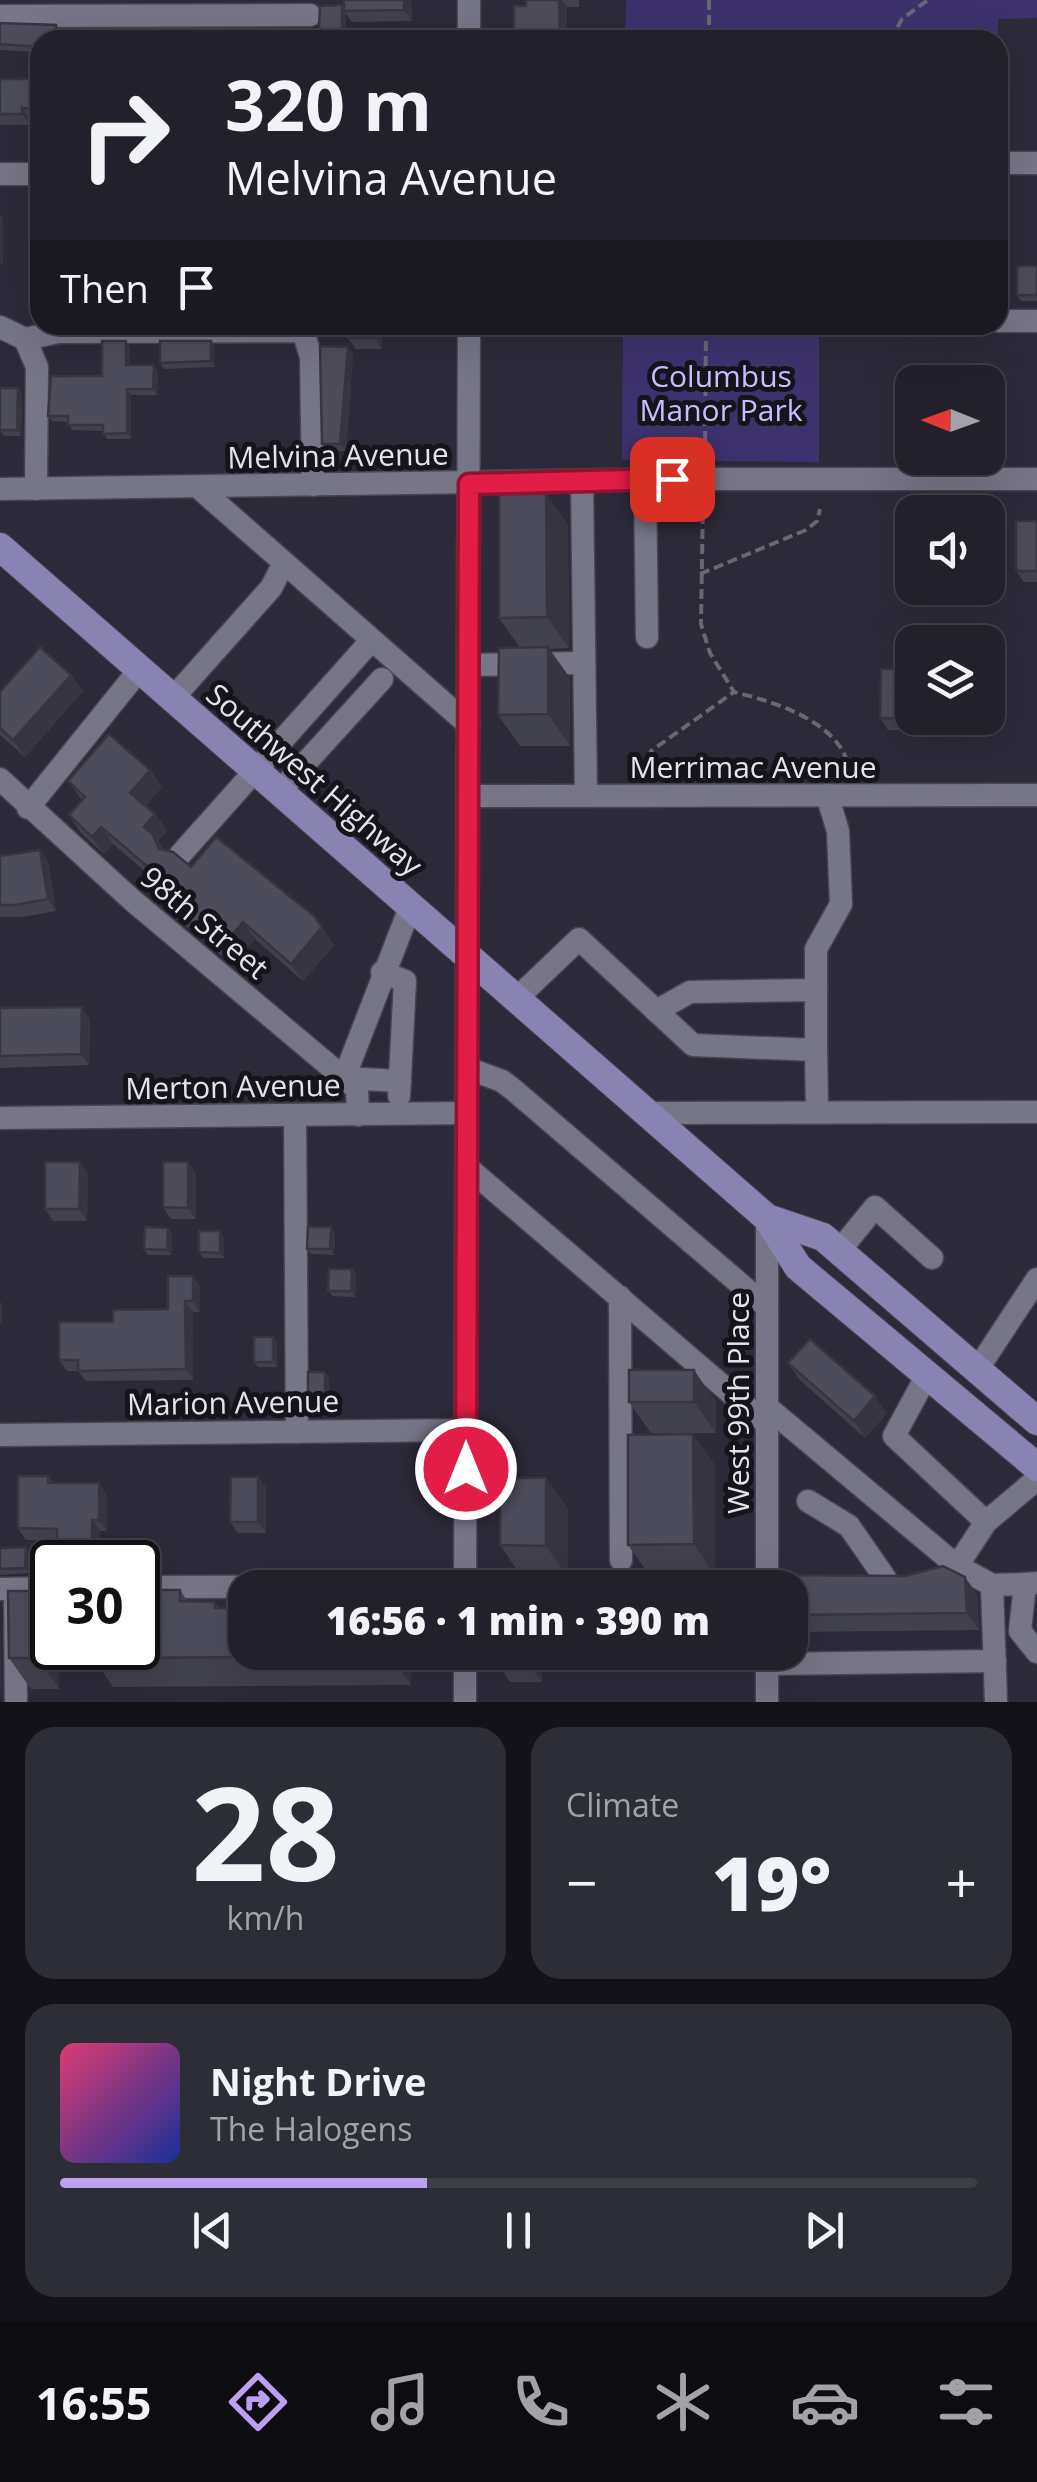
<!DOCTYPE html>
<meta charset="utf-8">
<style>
body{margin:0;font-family:"Open Sans",sans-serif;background:#2d2d37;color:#f1f3f6;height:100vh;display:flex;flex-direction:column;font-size:38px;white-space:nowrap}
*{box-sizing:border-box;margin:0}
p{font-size:32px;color:#a2a3a9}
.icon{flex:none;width:55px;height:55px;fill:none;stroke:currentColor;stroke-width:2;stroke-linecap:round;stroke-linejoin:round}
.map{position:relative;height:1702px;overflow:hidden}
.panel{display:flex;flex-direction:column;gap:25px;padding:25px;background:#121218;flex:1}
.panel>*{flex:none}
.hud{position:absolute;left:30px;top:30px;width:978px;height:305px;border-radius:30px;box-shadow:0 10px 40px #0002,0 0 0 2px #3e3e47;background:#21202b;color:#f1f3f6;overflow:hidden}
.needle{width:65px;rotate:271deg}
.buttons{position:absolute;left:895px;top:365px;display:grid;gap:20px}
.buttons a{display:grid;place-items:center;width:110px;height:110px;border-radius:20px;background:#21202b;box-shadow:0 10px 40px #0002,0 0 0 2px #3e3e47;font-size:50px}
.speed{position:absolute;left:30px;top:1540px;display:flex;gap:20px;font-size:50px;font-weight:700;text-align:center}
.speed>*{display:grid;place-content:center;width:130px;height:130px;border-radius:50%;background:#21202b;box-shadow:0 10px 40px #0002,0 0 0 2px #3e3e47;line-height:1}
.speed .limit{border:5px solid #111;border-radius:15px;background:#fff;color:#111}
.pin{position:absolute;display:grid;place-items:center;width:85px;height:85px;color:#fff;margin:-42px;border-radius:20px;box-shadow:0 5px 15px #0006}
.me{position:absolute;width:110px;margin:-55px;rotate:0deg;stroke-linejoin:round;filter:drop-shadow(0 0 8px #0008)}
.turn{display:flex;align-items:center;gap:35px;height:210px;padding:0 30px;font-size:45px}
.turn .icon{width:130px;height:130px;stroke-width:2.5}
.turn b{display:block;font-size:70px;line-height:85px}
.then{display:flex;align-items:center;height:95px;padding:0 30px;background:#0003;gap:20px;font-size:38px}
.big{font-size:75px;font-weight:800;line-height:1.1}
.panel .tile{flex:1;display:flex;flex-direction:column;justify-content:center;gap:15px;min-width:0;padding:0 35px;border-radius:30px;background:#2d2d37}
.panel .dial{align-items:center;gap:0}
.dial b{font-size:130px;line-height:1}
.song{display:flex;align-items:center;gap:30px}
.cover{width:120px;height:120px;border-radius:15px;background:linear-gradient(135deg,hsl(340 70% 55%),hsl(230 70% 35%))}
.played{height:10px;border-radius:5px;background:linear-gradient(90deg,#bca0f2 40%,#3e3e47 40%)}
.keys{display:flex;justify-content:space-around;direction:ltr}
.heat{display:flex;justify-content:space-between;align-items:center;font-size:55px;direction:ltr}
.panel .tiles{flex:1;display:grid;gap:25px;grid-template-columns:1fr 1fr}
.tile:last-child{grid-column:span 2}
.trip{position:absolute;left:228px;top:1570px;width:580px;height:100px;border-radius:30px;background:#21202b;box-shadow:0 10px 40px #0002,0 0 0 2px #3e3e47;font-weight:800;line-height:100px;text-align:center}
.tab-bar{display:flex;height:160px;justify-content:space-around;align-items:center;background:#0d0d11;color:#a2a3a9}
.tab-bar .icon{width:70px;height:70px}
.tab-bar .selected{color:#bca0f2}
.tab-bar b{font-size:45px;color:#f1f3f6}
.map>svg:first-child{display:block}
</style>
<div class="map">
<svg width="1037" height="1702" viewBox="0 0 1037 1702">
<rect width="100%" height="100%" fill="#2c2a39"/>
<g fill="#3e326e">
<path d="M626 0H1037V18L998 19V89V40H625Z"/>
<path d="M623 325H819V462L622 460Z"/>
</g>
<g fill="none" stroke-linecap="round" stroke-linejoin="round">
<defs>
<g id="minor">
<path d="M469 0V40"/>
<path d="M0 16 310 15"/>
<path d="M998 163H1037"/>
<path d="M0 174H40"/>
<path d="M998 321H1037"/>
<path d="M0 327 25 339 37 367 36 489"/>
<path d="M25 339 58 332 303 331 311 357 313 485"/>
<path d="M645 479 647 637"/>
<path d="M582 481 586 796"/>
<path d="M198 487 469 725"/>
<path d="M0 489 672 479H1037"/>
<path d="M469 665 584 663"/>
<path d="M173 698 271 588 283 565"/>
<path d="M0 779 132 900 357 1089 358 1115"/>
<path d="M280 791 382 679"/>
<path d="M469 796 1037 795"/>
<path d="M28 808 140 669"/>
<path d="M180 855 370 642"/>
<path d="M382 972 405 981 399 1096"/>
<path d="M517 998 579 939 693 1045 816 1050 817 1112"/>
<path d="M656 1011 690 992 816 990"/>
<path d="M816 1050V949L841 904 838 831 827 795"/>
<path d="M467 1068 502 1081 515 1091 767 1307"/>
<path d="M400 1081 344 1078 411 905"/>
<path d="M648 1113 1037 1112"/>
<path d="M295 1115 297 1432"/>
<path d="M0 1118 467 1113"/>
<path d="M467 1167 767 1424"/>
<path d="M839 1251 875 1207 932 1258"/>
<path d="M620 1297 621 1560"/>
<path d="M977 1370 1037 1279"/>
<path d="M927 1375 894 1436 986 1522"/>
<path d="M767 1407 957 1566"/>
<path d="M0 1435 466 1430"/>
<path d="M808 1501 849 1526 885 1578"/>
<path d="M1037 1583 1025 1584 1020 1631 1037 1652"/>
<path d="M1025 1584 992 1585 957 1566 986 1522 1037 1479"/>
<path d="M992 1585 996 1702"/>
<path d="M138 1587 465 1586"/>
<path d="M465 1588 469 325"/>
<path d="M767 1588V1218"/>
<path d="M1 1589 52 1588"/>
<path d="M15 1589 16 1702"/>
<path d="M767 1664 995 1661"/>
<path d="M465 1702V1652"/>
<path d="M767 1702V1652"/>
</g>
<g id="major">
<path d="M0 547 767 1218 798 1267 1037 1467"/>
<path d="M767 1218 823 1237 1037 1421"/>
</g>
</defs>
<use href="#minor" stroke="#464551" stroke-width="25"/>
<use href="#major" stroke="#464551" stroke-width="30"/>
<g stroke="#686774" stroke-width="4" stroke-dasharray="10 5" stroke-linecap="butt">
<path d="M709 0V40"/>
<path d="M890 40 902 19 928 0"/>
<path d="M708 325 751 334 775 325"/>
<path d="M705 456 706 325"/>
<path d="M703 499 701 624 710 653 734 692C775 702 841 722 849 769"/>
<path d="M700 574 806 530 817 521 820 509"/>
<path d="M643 772 651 751 734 692"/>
</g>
<use href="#minor" stroke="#777687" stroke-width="22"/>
<use href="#major" stroke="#8983b3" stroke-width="28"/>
</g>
<g fill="#42414e">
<path d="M344 0H411L412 21 352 22 346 14V35H323L319 29 342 5 344 8Z"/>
<path d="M526 0H579V7H567V40H518L514 34 526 6Z"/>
<path d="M0 23 61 31 40 40V52L0 50Z"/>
<path d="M40 63V120H30V125H0V79H38Z"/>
<path d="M1037 266V301H1021L1017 295Z"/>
<path d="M348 325H382V349H356L348 338Z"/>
<path d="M519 325H576V333H525Z"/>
<path d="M215 346V367L164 369 160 363Z"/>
<path d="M130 347V365L158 371 157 395H131V439H107L103 431 72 430 68 422 52 421 48 416 102 376Z"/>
<path d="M348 347 353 354 346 451H327L322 444Z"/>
<path d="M18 388 22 393 21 436H4L0 430Z"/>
<path d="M546 494 568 525 569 648 549 649 570 678V746H520L498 715 520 648 499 618Z"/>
<path d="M1037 521V582H1024L1016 571Z"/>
<path d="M907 669 912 677V718H988V687L992 693V732L888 730 880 718Z"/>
<path d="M83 691 25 757 0 735V692Z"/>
<path d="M150 770 162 787 145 806 155 814 167 831 158 841 164 850 334 945 303 981 255 939 233 965 175 917 163 899 169 892 113 844 104 854 81 833 69 815 82 800 68 781Z"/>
<path d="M0 855 48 861 56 911 23 917H0Z"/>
<path d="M0 1008 90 1019 89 1065 0 1068Z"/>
<path d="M196 1173V1219H171L163 1207Z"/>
<path d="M88 1174 87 1221H53L45 1209Z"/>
<path d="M168 1228 172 1234 171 1255H148L144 1249Z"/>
<path d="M220 1231 224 1237V1258H203L199 1252Z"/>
<path d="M335 1233 334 1255 311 1254 307 1249Z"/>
<path d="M352 1269 356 1275 355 1297 332 1296 328 1291Z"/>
<path d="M200 1287V1312H193V1380L86 1381 78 1371H67L59 1360 168 1309Z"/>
<path d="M277 1342V1367H258L254 1362Z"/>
<path d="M788 1363 887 1413 865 1438 800 1380Z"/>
<path d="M325 1372 329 1377V1400H312L308 1394Z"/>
<path d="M629 1402H716V1433H651Z"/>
<path d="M715 1465V1576H650L628 1545Z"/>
<path d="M48 1476 53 1483 107 1495V1531H100V1558H65L57 1547V1540H26L18 1528Z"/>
<path d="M258 1477 266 1488V1533H238L230 1522Z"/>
<path d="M546 1478 568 1509V1577H522L500 1545Z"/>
<path d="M26 1547 30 1553 29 1573 0 1575V1548Z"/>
<path d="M790 1588 977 1594 979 1630 796 1632 790 1623Z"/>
<path d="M180 1590 188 1602H215L219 1608 411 1652V1685L113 1687 93 1658 147 1603Z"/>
<path d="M8 1591 59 1689H31L9 1658Z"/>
<path d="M489 1652H608L607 1671H542V1682H510Z"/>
</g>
<g fill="#363540">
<path d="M404 0H411L412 21 404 10Z"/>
<path d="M559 0H562L567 7V40H564L560 34Z"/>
<path d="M342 5 346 11H344L346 14V35L342 29Z"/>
<path d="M56 25 61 31 60 40H56Z"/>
<path d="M22 108 30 120V125L22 114Z"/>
<path d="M0 214 3 218V267L0 263Z"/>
<path d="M375 325H382V349L375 338Z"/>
<path d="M126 341 130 347V371L126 365Z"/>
<path d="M211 341 215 346V367L211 361Z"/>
<path d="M348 347 353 354 346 451 340 444Z"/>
<path d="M154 365 158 371 157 395 153 389Z"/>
<path d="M18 388 22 393 21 436 17 430Z"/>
<path d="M127 389 131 395V439L127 433Z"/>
<path d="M546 494 568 525 569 648 547 617Z"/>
<path d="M548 647 570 678V746L548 714Z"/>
<path d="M907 669 912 677V691L907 682Z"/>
<path d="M71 675 83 691 25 757 13 740Z"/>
<path d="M988 687 992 693V732L984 721V718H988Z"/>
<path d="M150 770 162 787 142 810 130 793Z"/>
<path d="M155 814 167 831 158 841 165 852 171 867 144 827Z"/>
<path d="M101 827 113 844 104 854 92 837Z"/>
<path d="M40 850 48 861 56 911 48 899Z"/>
<path d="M243 922 255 939 233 965 221 948Z"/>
<path d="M322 927 334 945 303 981 291 964Z"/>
<path d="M82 1007 90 1019 89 1065 81 1054Z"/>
<path d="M80 1162 88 1174 87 1221 79 1209Z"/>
<path d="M188 1162 196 1173V1219L188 1208Z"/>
<path d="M331 1227 335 1233 334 1255 330 1249Z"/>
<path d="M168 1228 172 1234 171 1255 167 1250Z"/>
<path d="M220 1231 224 1237V1258L220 1253Z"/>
<path d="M352 1269 356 1275 355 1297 351 1291Z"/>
<path d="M193 1276 200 1287V1312L193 1301Z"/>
<path d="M0 1301 2 1304V1326L0 1323Z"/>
<path d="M185 1301 193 1312V1380L186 1369Z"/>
<path d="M273 1337 277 1342V1367L273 1362Z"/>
<path d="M694 1370 716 1402V1433L694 1402Z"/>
<path d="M325 1372 329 1377V1400L325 1394Z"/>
<path d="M875 1396 887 1413 865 1438 854 1421Z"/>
<path d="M693 1434 715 1465V1576L694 1544Z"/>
<path d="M258 1477 266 1488V1533L258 1522Z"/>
<path d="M546 1478 568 1509V1577L546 1546Z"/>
<path d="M99 1483 107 1495V1531L99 1520Z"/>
<path d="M92 1520 100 1531V1558L92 1547Z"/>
<path d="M26 1547 30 1553 29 1573 25 1568Z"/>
<path d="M965 1577 977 1594 979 1630 967 1613Z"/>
<path d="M37 1591 52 1613V1648H59V1689L37 1658Z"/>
<path d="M0 1622 1 1689 0 1688Z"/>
<path d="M391 1652H411V1685L391 1656Z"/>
<path d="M521 1652H529L542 1671V1682Z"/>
<path d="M594 1652H608L607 1671Z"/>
</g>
<g fill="#4d4c5b" stroke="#363540" stroke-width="2.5">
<path d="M344 0H404V10L344 11Z"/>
<path d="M526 0H559L560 34H514V6H526Z"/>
<path d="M342 5V29H319L320 6Z"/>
<path d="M0 23 56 25V40H40V47L0 44Z"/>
<rect x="132" y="38" width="24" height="2"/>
<path d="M38 63H40V109L22 108V114H0V79H38Z"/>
<rect x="1017" y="266" width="20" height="29"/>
<rect x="348" y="325" width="27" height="13"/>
<path d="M102 341H126V365H154L153 389H127V433L103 434V425H68V416H48L51 376H102Z"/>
<path d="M160 341H211V361L160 363Z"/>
<path d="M320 346 348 347 340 444H322Z"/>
<path d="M0 388H18L17 430H0Z"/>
<path d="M499 494H546L547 617 499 618Z"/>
<rect x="1016" y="521" width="21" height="50"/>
<path d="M40 647 71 675 13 740 0 728V692Z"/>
<path d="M548 647V714L498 715 499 648Z"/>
<path d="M881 669H907V682H912V718H984V721L880 718Z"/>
<path d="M109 734 150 770 130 793 155 814 144 827 153 835 159 849 173 852 191 867 216 837 314 916 322 927 291 964 243 922 221 948 163 899 173 888 101 827 92 837 69 815 85 797 68 781Z"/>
<path d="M40 850 48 899 15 905H0V856Z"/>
<path d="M82 1007 81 1054 0 1056V1008Z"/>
<path d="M45 1162H80L79 1209H45Z"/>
<path d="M163 1162H188V1208L163 1207Z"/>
<path d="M145 1227 168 1228 167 1250 144 1249Z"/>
<path d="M308 1227H331L330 1249H307Z"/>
<path d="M199 1231H220V1253L199 1252Z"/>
<path d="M329 1269H352L351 1291H328Z"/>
<path d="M168 1276H193V1301H185L186 1369 78 1371V1360H59V1322H113V1310L168 1309Z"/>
<rect x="254" y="1337" width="19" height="25"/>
<path d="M810 1339 875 1396 854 1421 788 1363Z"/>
<rect x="629" y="1370" width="65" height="32"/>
<rect x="308" y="1372" width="17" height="22"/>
<path d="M693 1434 694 1544 628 1545V1435Z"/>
<path d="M18 1476H48V1483H99V1520H92V1547H57V1529L18 1528Z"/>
<path d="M231 1477H258V1522H230Z"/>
<path d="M500 1478H546V1546L500 1545Z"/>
<path d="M26 1547 25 1568 0 1569V1548Z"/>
<path d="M943 1566 965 1577 967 1613 790 1615V1588H784V1575L905 1576Z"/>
<rect x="488" y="1585" width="98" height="3"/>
<path d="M147 1590H180V1601L215 1602V1608H245V1652H391V1656L93 1658 92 1648H138V1603H147Z"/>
<path d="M8 1591H37V1658H9Z"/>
</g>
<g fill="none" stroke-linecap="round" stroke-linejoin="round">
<defs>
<path id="route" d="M466 1469 469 484 672 479"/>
</defs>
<use href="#route" stroke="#92132f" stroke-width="25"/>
<use href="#route" stroke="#e11d48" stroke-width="18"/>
</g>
<g text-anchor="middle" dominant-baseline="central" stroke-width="10" stroke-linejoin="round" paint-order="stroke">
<g font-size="30" fill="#c5beff" stroke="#14141a">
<text x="721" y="375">Columbus<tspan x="721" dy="34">Manor Park</tspan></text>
</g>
<g font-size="30" fill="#e4e3ed" stroke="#14141a">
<text transform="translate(338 455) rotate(-1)">Melvina Avenue</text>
<text x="753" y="766">Merrimac Avenue</text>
<text transform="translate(315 779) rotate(41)">Southwest Highway</text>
<text transform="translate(205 922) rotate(40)">98th Street</text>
<text transform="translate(233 1086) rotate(-1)">Merton Avenue</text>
<text transform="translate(233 1402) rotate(-1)">Marion Avenue</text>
<text transform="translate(737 1403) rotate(-90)">West 99th Place</text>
</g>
</g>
</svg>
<div class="buttons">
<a><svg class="needle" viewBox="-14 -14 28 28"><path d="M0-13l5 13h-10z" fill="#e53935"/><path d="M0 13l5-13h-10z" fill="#a2a3a9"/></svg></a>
<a><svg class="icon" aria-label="sound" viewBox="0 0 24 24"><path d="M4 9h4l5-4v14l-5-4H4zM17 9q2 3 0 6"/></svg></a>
<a><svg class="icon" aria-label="layers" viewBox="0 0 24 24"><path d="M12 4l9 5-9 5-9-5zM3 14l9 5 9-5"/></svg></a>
</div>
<div class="speed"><div class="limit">30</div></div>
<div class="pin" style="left:672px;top:479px;background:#d93025"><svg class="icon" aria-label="arrive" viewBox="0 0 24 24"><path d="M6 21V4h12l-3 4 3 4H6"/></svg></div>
<svg class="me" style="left:466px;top:1469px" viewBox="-20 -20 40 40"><circle r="17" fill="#e11d48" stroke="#fff" stroke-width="3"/><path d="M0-11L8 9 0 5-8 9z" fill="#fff"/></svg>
<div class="trip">16:56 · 1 min · 390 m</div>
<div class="hud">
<div class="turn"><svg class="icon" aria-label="right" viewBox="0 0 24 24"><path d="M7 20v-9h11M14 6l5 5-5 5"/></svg><div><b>320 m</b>Melvina Avenue</div></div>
<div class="then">Then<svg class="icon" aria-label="arrive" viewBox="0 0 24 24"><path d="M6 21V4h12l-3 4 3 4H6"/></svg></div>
</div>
</div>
<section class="panel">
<div class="tiles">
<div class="tile dial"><b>28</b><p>km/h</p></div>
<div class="tile"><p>Climate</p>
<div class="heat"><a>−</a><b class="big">19°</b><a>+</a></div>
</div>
<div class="tile">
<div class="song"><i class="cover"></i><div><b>Night Drive</b><p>The Halogens</p></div></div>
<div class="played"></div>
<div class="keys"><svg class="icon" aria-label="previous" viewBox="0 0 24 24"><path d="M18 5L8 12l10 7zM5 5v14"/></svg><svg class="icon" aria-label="pause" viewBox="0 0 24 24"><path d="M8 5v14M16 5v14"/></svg><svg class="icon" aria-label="next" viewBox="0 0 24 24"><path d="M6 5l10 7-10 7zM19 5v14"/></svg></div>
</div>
</div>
</section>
<nav class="tab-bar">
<b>16:55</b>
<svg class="icon selected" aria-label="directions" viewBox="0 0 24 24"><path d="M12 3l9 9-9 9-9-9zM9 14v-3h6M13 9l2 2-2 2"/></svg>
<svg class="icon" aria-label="music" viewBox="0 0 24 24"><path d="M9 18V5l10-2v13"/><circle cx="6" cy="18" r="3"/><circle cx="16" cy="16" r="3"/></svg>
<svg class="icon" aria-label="phone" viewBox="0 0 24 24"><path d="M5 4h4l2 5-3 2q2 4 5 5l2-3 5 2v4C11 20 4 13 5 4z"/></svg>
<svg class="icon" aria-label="climate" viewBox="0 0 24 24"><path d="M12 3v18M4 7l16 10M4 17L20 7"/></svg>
<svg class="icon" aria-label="car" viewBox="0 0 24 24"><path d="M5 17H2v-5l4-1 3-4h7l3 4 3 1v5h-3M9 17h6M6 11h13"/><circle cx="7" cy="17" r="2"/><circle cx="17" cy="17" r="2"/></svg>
<svg class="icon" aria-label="filters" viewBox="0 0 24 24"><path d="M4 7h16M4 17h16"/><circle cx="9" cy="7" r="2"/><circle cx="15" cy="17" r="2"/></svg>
</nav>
